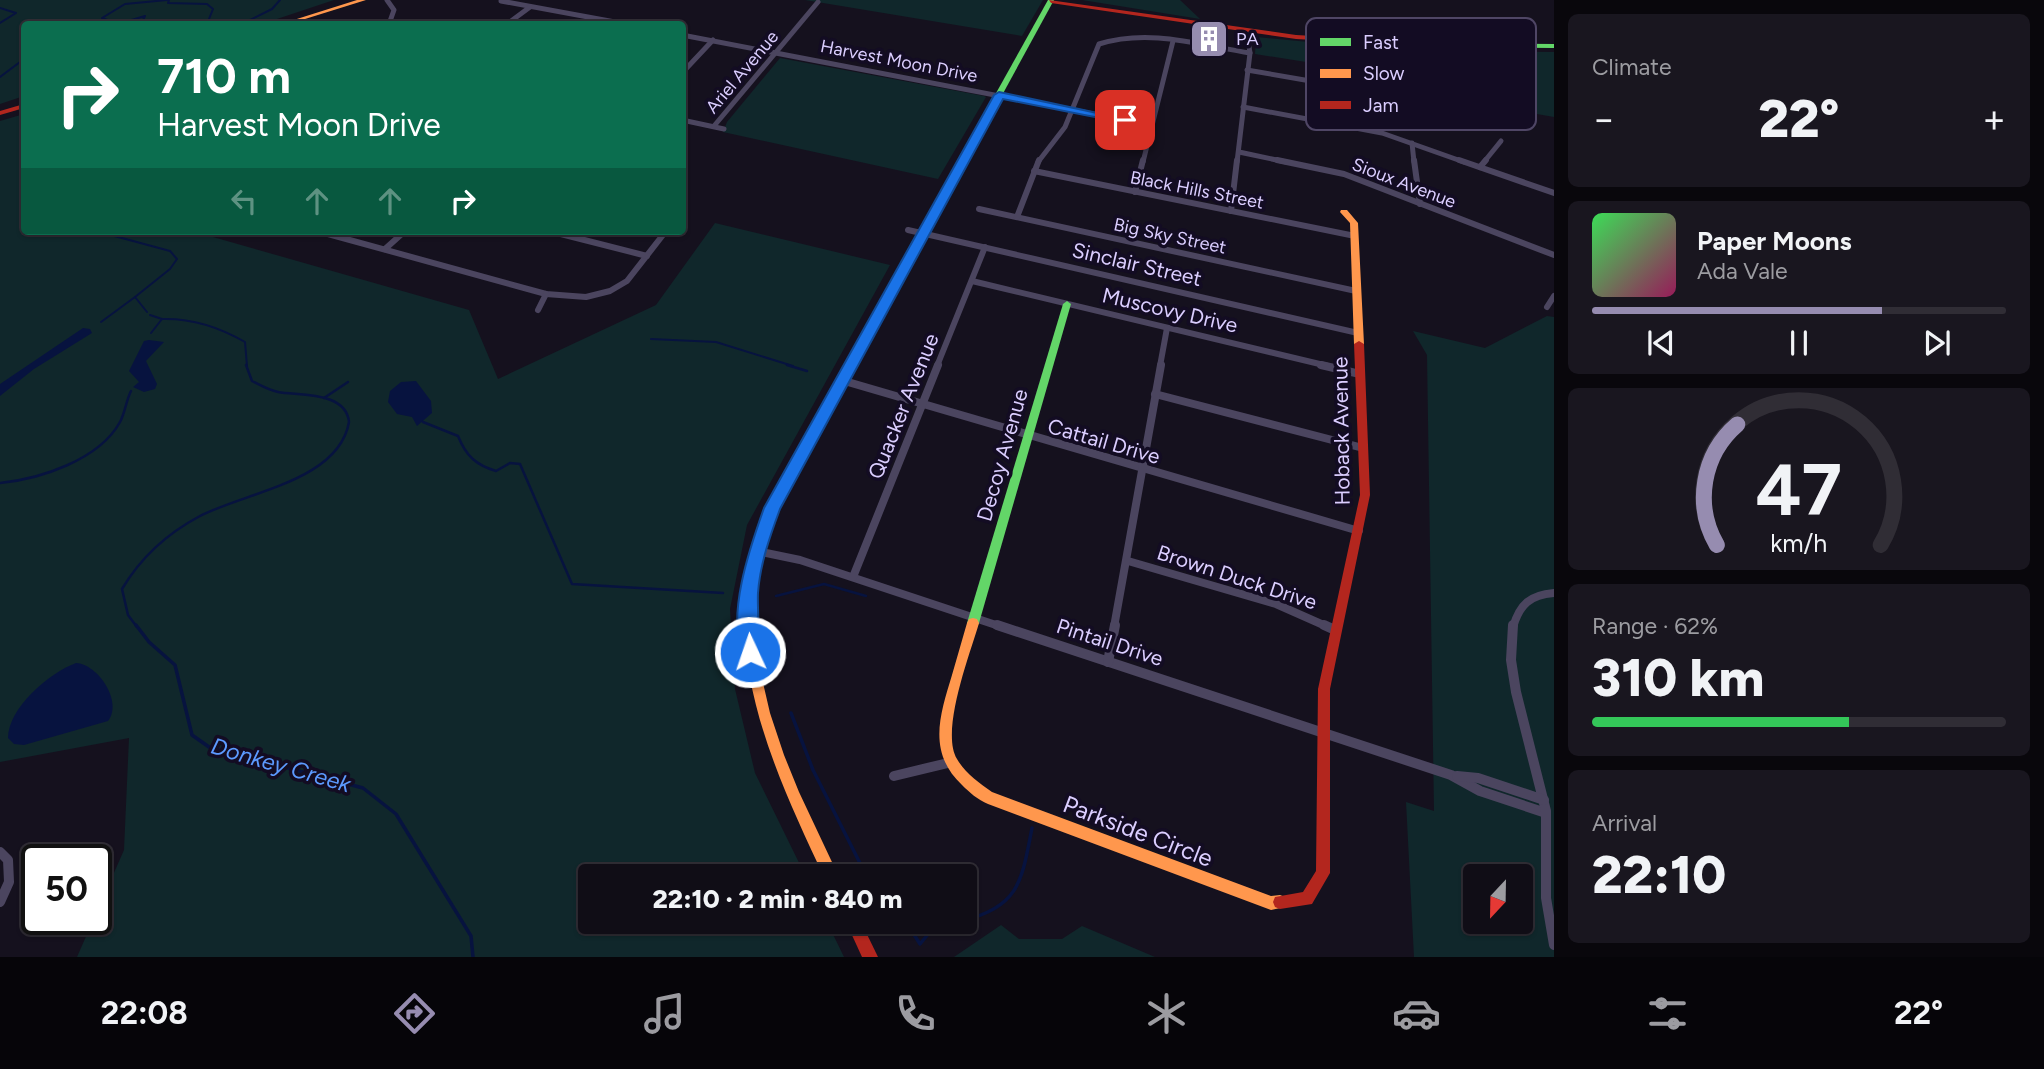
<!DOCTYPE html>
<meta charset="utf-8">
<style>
body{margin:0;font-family:Figtree,sans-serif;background:#19161f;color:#f1f3f6;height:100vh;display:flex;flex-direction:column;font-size:26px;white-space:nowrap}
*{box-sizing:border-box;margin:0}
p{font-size:23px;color:#9c9ca1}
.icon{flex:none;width:38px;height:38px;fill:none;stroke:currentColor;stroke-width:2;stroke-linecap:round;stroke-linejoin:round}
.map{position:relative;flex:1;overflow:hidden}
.details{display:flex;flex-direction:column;gap:14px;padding:14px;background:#09070c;width:490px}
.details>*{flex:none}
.banner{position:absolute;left:21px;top:21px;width:665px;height:214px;border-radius:7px;box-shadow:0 2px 5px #0004,0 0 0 2px #302d35;background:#0b6e4f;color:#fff;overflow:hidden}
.needle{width:46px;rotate:202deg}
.fabs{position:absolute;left:1463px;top:864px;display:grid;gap:14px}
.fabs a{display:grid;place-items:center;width:70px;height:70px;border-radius:7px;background:#100d16;box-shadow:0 2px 5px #0004,0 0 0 2px #302d35;font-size:35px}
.speed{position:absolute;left:21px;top:844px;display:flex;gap:14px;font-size:35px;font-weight:700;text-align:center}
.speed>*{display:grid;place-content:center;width:91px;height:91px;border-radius:50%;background:#100d16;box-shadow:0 2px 5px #0004,0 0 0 2px #302d35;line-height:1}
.speed .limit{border:4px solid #111;border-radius:10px;background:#fff;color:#111}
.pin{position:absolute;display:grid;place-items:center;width:60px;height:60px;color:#fff;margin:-30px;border-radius:14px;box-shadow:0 4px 10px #0006}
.me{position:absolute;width:77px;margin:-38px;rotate:357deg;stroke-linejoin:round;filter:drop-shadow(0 0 5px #0008)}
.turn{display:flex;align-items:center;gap:24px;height:147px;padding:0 21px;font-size:32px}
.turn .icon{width:91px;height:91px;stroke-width:2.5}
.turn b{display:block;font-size:49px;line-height:60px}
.lanes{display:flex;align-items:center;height:66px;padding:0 21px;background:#0003;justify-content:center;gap:35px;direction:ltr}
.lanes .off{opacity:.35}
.big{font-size:52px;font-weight:800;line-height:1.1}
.details .card{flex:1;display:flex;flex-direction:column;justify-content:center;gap:10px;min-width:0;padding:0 24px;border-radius:10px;background:#19161f}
.details .dial{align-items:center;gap:0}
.dial svg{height:182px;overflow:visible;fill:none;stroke:#302d35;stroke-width:7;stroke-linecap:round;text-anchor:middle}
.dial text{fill:#f1f3f6;stroke:none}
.song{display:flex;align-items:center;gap:21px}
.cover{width:84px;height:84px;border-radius:10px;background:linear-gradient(135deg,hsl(130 70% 55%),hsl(330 70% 35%))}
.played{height:7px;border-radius:4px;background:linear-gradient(90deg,#968cb0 70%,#302d35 70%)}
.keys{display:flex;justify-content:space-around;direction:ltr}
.heat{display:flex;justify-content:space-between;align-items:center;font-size:38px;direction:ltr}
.charge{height:10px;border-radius:5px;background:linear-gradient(90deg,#34c759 62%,#302d35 0)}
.trip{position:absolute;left:578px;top:864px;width:399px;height:70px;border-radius:7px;background:#100d16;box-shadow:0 2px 5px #0004,0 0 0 2px #302d35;font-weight:800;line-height:70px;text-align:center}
.dock{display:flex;height:112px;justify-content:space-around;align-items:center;background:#060509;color:#9c9ca1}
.dock .icon{width:49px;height:49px}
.dock .current{color:#968cb0}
.dock b{font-size:32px;color:#f1f3f6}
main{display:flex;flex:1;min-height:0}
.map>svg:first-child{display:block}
</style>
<main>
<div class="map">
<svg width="1554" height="957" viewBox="0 0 1554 957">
<rect width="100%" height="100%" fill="#15111e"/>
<g fill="#10272b" fill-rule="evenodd">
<path d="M0 0H334L262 24H24V96L0 104Z"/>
<path d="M805 0H1043L1022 36Z"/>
<path d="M1082 0H1180L1200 19Z"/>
<path d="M1256 37 1402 51 1554 52V117L1396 90 1394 76 1255 54Z"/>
<path d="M780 58 984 96 986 97 938 179 723 132 727 122Z"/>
<path d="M24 114V231H192L469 310 498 379 656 305 715 223 890 265 747 525 730 609 735 689 755 773 806 877H590V922H827L844 957H77L124 850 129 738 0 762V121Z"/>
<path d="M1547 316 1554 317V957H1414L1406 802 1434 811 1427 355 1413 331 1485 348ZM1475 877H1521V922H1475Z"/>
<path d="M1001 925 1019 939H1062L1082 926 1155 957H954Z"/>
</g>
<g fill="#07133f">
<path d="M83 328 90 329 92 333 34 369 0 396V384Z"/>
<path d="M149 340 164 342 146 361 157 384 155 389 144 392 133 387 139 382 129 371 144 341Z"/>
<path d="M416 381 431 401 432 413 417 426 412 417 397 414 388 402 390 391 401 382Z"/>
<path d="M76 663C98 664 123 702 108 721L24 745 14 744 8 738C8 708 49 673 76 663Z"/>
</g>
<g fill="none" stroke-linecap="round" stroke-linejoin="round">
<g stroke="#07133f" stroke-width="2">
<path d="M169 0 168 3 207 4 213 9 207 24"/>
<path d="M0 8 16 13 0 23"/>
<path d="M141 24 145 16 118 24 102 18 125 4 167 0"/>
<path d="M242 24 272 9 280 0"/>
<path d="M0 77 24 59"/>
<path d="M96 231 170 251 177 259 170 269 135 297 147 312"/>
<path d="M150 315 162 319"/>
<path d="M101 322 135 297"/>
<path d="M151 333 162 319C193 318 219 327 245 342L247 366"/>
<path d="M651 339 716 342 793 366"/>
</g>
<g stroke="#07133f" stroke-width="2.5">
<path d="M787 365 807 371"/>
<path d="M324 398 348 382"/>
<path d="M423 422 458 436C466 456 476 465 496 471L510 463 520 464 572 584 723 593"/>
<path d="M0 483C40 479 99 460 120 422 125 413 126 401 131 391"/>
<path d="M776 596 824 584 866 596"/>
<path d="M137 627 128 615 122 589C141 557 168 533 200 516 246 492 339 481 349 422 346 391 299 396 278 392 268 390 260 385 252 381L246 365"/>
</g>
<g stroke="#07133f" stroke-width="3.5">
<path d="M136 625 149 642 175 665 192 735 209 747 363 788 396 814 471 936 473 957"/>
<path d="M791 713 813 770 867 877"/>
<path d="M964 920C1020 907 1022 879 1032 828"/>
<path d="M906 922 920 944 929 933 952 922"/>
</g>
<g stroke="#4b455f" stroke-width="5">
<path d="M387 0 394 10 389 24"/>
<path d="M501 1 626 24"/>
<path d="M507 24 530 7"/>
<path d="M682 35 1151 125"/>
<path d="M1247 70 1351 88"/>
<path d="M682 73 713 40"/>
<path d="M1243 107 1382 133 1464 162"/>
<path d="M682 120 724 129"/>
<path d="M714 126 818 2"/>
<path d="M1412 143 1414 162"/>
<path d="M1239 152 1286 162"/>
<path d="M1038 162 1065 127 1099 44C1149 28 1200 45 1250 53"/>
<path d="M1143 162 1173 41"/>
<path d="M1237 162 1250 53 1247 32"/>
<path d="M1484 162 1501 141"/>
</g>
<g stroke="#4b455f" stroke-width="6">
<path d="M1277 160 1344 174 1554 255"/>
<path d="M1414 160 1420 204"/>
<path d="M1459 160 1554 193"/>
<path d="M1480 167 1486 160"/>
<path d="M1034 171 1355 236"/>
<path d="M1135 192 1143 160"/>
<path d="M979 209 1356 291"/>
<path d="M1231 211 1237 160"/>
<path d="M1017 217 1039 160"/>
<path d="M908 230 1358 333"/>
<path d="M317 231 546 294 586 297 610 291 627 281 666 231"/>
<path d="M549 231 647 256"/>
<path d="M385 249 405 231"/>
<path d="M972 281 1328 366"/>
<path d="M1547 307 1554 296"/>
<path d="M538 310 546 294"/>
<path d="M937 366 985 247"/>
<path d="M1160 366 1167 328"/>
</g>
<g stroke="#4b455f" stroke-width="8">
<path d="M1321 365 1360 374"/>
<path d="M841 380 1359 531"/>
<path d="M1155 394 1363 448"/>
<path d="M757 551 800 560 1002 627"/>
<path d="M1128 561 1276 604 1328 627"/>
<path d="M853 577 938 365"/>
<path d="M1114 627 1161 365"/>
<path d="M1513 627C1520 604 1530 595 1554 593"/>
</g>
<g stroke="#4b455f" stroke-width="10">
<path d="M997 625 1451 775 1480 791 1546 813"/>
<path d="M1324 625 1335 630"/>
<path d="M1513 625 1511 660 1516 692 1546 811V898L1554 945"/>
<path d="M1108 662 1115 625"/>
<path d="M894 776 948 763"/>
<path d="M1457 776 1478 778 1544 800"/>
<path d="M0 852 8 860 9 882 0 902"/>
</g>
<g fill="#63d668" fill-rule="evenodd">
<path d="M1048 0H1054L876 326 871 329 868 328 866 326Z"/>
<path d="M1349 38 1427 43 1554 44V48L1427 47 1347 41V39Z"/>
<path d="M1067 301 1071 304 979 623 977 627 973 628 969 627 967 623 1063 304Z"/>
</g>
<g fill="#ff974d" fill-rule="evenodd">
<path d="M357 0H366L289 24H281Z"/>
<path d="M1341 210H1347L1358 223 1364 344 1359 347 1354 344 1350 223 1340 212Z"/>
<path d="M871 323 876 326 781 501 767 538 757 582 755 626 760 670 770 713 784 755 799 792 839 877H824C774 770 720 657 756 537 767 499 790 463 810 428 829 394 848 360 866 326Z"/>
<path d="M973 618 977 619 979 623C970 654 940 731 957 759 965 773 979 783 992 792L1271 896 1280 895 1285 897 1287 902 1285 907 1271 910 988 804C978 800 969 792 962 785 927 752 940 715 952 675 957 658 962 640 967 623L969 619Z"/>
</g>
<g fill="#b3261e" fill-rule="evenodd">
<path d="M1049 0 1296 35 1349 38 1352 40 1349 42 1296 39 1051 3Z"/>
<path d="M24 104V108L0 115V111Z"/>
<path d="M1359 341 1364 344 1370 495 1330 689V873L1312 904 1280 909 1275 907 1273 902 1275 897 1303 892 1316 871 1318 689 1360 495 1354 344Z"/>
<path d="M846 922H861L878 957H862Z"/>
</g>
</g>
<path fill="#1a73e8" stroke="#114b97" stroke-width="2" d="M999 92 1130 120 1125 123 1003 99 780 509C770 536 760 564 758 593 757 607 761 649 757 658H744C725 618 750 547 764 508L994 95Z"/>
<defs>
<symbol id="building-square" viewBox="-11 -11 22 22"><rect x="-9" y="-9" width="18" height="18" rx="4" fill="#968cb0" stroke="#130c23"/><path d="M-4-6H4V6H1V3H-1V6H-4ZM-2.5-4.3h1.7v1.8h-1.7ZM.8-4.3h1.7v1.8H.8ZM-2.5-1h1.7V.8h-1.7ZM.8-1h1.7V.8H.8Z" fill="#fff"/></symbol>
</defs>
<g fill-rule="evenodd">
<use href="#building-square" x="1187" y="17" width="44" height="44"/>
</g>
<g text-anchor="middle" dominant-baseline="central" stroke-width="7" stroke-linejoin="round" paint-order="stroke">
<g font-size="18" fill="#dbceff" stroke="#130c23" text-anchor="start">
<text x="1236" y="39">PA</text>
</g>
<g font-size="18" fill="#dbceff" stroke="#130c23">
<text transform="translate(899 61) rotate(11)">Harvest Moon Drive</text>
<text transform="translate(742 72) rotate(-50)">Ariel Avenue</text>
<text transform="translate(1404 183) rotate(21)">Sioux Avenue</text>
<text transform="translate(1197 190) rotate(11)">Black Hills Street</text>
<text transform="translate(1170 236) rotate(12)">Big Sky Street</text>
</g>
<g font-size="21" fill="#dbceff" stroke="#130c23">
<text transform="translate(1137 264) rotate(13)">Sinclair Street</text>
<text transform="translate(1170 310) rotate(13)">Muscovy Drive</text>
<text transform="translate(903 406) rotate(-68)">Quacker Avenue</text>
<text transform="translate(1341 431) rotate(-91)">Hoback Avenue</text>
<text transform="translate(1104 441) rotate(16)">Cattail Drive</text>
<text transform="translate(1002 455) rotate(-74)">Decoy Avenue</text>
<text transform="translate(1237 577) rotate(18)">Brown Duck Drive</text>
<text transform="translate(1110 642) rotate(18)">Pintail Drive</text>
</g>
<g font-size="23" font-style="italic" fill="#5c9aff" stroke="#130c23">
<text transform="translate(281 765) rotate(16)">Donkey Creek</text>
</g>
<g font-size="24" fill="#dbceff" stroke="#130c23">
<text transform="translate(1138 831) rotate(21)">Parkside Circle</text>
</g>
</g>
<rect x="1306" y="18" width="230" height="112" rx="10" fill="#130c23" stroke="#4f4665" stroke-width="2"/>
<rect x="1320" y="38" width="31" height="8" fill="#63d668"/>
<rect x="1320" y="69" width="31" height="9" fill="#ff974d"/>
<rect x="1320" y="101" width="31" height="8" fill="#b3261e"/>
<g font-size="19" fill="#dbceff">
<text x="1363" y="49">Fast</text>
<text x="1363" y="80">Slow</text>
<text x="1363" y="112">Jam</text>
</g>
</svg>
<div class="fabs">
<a><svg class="needle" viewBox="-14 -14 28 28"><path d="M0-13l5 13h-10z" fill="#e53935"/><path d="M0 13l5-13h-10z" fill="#9c9ca1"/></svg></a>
</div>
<div class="speed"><div class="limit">50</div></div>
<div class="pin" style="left:1125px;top:120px;background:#d93025"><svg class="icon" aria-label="arrive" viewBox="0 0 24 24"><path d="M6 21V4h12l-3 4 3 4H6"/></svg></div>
<svg class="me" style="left:750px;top:652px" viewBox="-20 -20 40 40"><circle r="17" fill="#1a73e8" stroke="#fff" stroke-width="3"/><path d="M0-11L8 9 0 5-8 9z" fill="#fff"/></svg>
<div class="trip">22:10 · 2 min · 840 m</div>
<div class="banner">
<div class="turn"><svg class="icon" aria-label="right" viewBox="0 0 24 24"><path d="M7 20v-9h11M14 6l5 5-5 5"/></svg><div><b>710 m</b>Harvest Moon Drive</div></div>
<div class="lanes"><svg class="icon off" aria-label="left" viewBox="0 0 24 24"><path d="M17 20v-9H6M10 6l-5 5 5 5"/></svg><svg class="icon off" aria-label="ahead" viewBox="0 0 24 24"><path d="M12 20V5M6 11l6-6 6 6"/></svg><svg class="icon off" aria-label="ahead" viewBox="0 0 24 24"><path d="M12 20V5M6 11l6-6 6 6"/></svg><svg class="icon" aria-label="right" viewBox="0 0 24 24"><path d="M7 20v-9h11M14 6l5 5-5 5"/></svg></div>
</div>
</div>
<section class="details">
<div class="card"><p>Climate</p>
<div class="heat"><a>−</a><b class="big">22°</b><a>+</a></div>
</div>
<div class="card">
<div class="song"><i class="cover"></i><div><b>Paper Moons</b><p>Ada Vale</p></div></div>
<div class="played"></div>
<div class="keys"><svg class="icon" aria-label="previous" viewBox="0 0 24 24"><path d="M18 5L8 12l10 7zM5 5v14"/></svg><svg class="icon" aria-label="pause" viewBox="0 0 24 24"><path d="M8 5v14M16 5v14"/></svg><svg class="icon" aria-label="next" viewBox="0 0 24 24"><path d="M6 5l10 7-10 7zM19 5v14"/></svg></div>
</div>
<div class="card dial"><svg viewBox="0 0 100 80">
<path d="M14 69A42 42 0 1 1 86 69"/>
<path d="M14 69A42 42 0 0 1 23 16" stroke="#968cb0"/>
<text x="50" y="56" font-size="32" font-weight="700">47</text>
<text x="50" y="72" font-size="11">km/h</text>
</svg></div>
<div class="card"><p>Range · 62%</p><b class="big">310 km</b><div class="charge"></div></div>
<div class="card"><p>Arrival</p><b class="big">22:10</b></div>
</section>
</main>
<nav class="dock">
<b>22:08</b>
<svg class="icon current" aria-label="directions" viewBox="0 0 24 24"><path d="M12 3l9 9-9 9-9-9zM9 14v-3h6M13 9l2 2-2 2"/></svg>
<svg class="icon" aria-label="music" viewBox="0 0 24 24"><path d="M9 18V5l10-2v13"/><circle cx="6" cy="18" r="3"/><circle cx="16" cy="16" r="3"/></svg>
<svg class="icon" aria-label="phone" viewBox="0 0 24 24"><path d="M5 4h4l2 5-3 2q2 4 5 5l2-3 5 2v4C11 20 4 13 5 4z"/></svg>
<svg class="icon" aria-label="climate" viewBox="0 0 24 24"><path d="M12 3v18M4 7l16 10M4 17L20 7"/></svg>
<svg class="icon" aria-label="car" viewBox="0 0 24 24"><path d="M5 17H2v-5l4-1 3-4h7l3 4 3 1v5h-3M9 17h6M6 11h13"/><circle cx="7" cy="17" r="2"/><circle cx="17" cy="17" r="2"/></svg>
<svg class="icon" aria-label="filters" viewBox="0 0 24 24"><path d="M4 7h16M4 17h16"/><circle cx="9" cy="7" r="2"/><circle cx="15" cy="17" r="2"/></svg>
<b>22°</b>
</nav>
